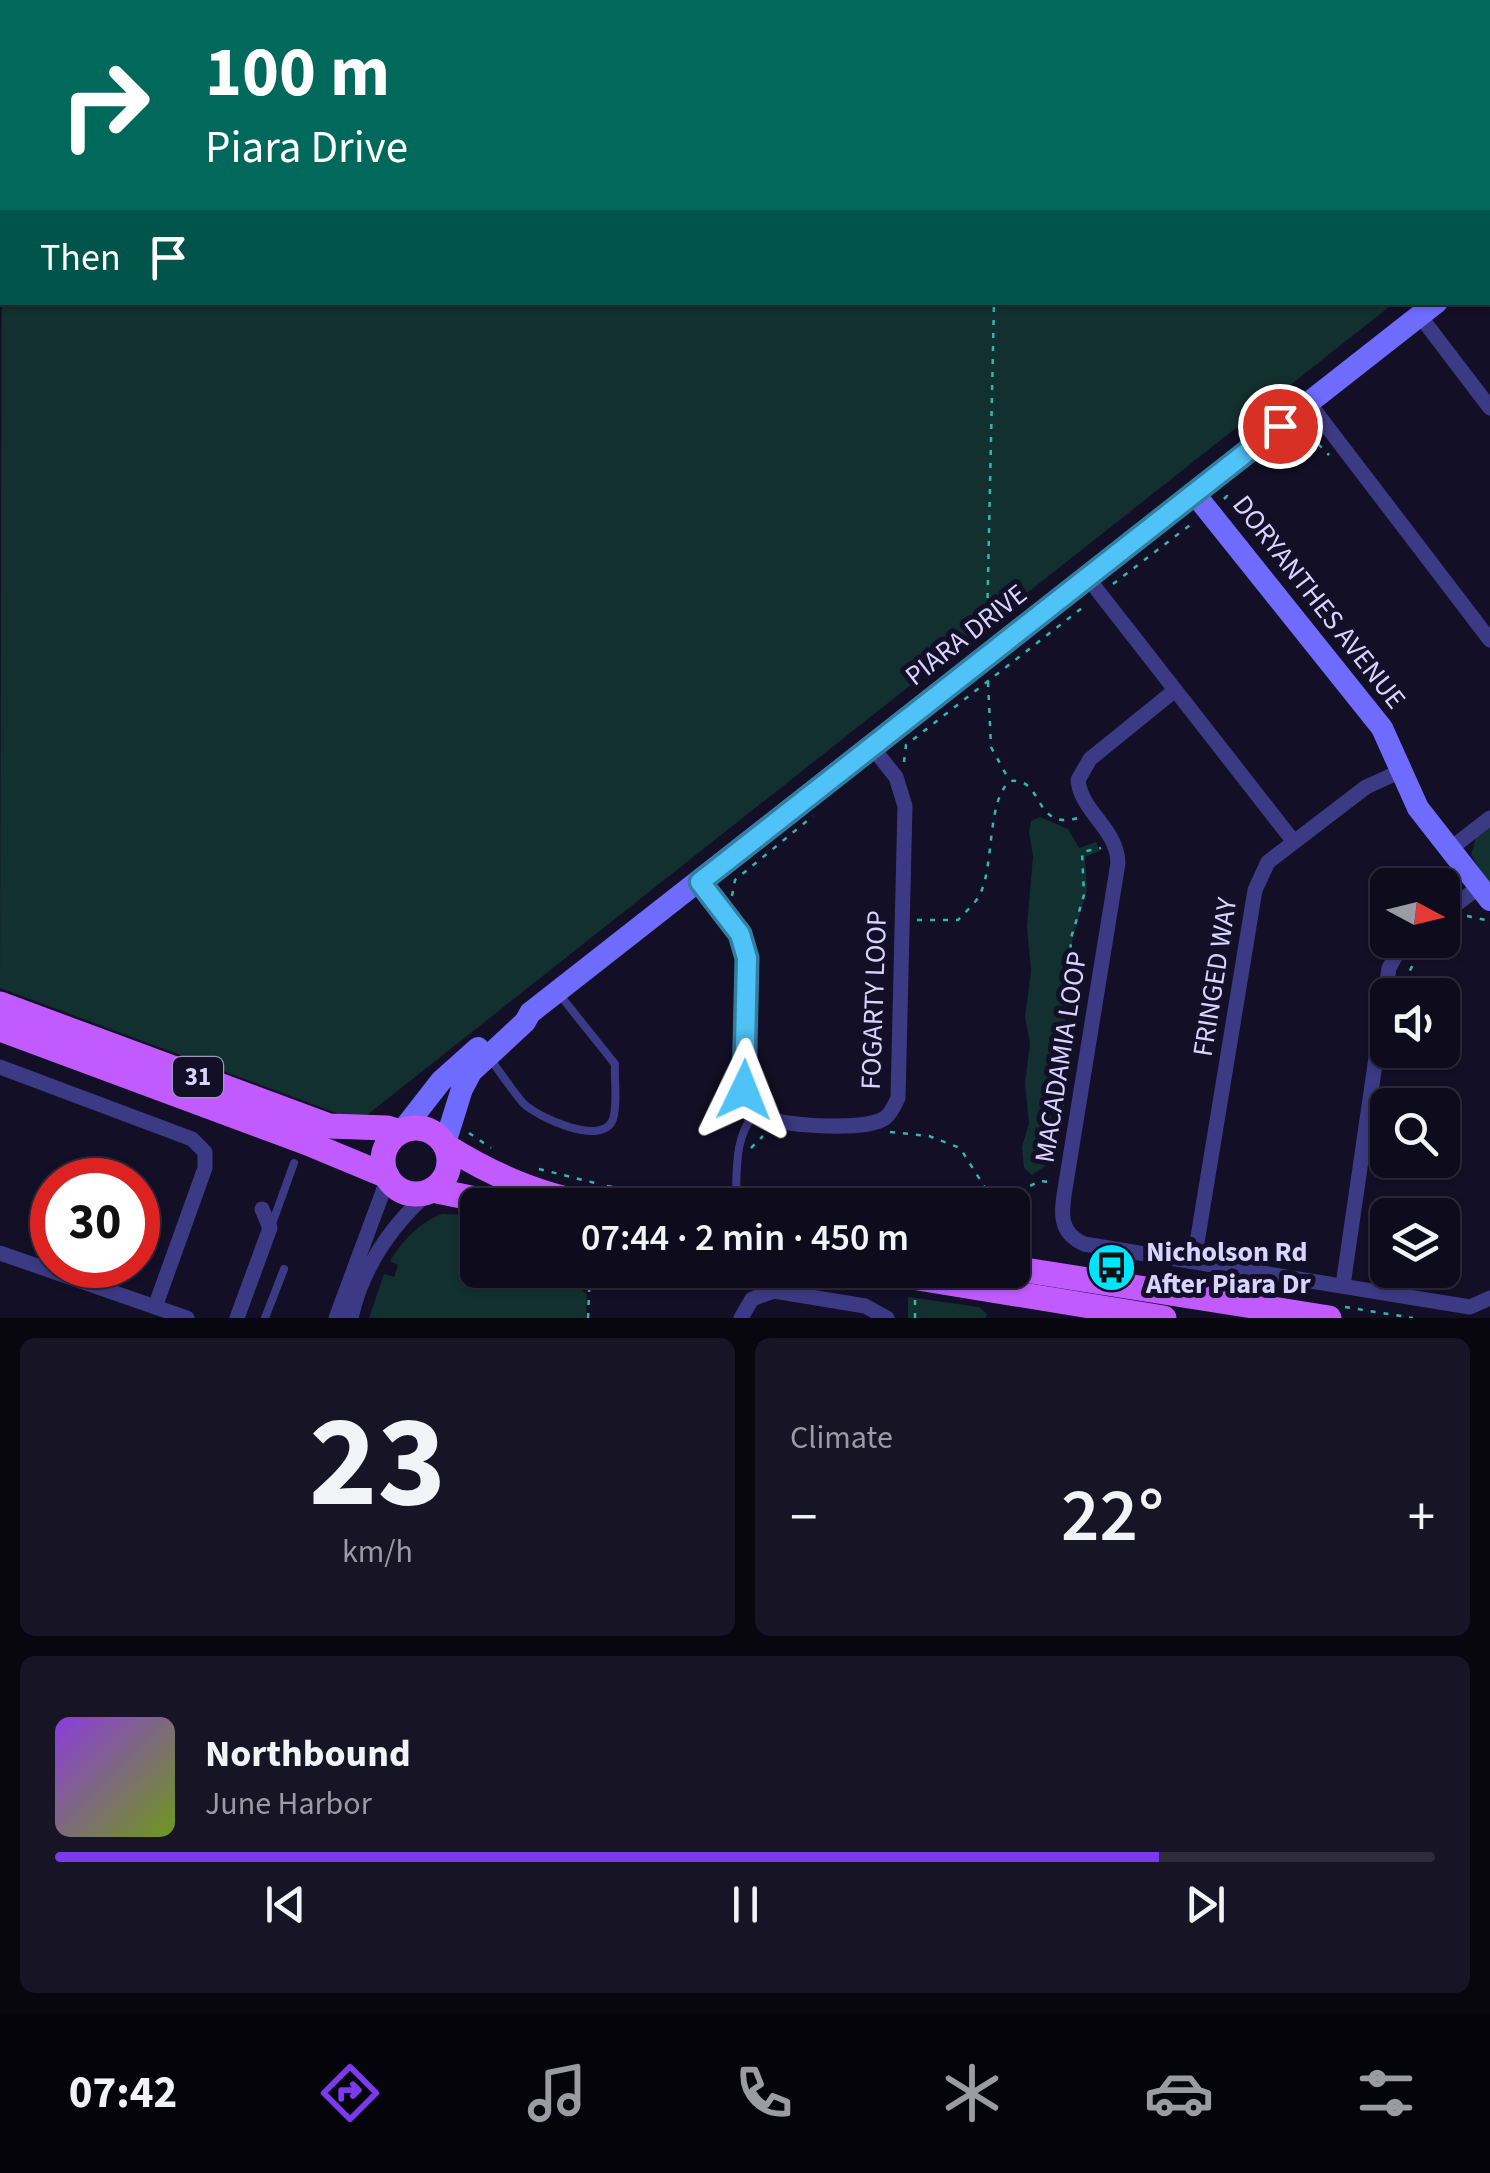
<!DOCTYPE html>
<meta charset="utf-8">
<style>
body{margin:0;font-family:"Source Sans 3",sans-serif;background:#171425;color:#f1f3f6;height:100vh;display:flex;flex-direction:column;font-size:38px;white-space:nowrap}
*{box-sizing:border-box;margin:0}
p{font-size:32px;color:#9b9ba3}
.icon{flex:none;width:55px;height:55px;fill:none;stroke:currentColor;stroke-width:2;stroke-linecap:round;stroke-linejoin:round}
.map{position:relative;height:1318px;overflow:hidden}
.side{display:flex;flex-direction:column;gap:20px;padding:20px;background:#08060f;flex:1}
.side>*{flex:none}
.hud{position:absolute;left:0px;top:0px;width:1490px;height:305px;box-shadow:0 2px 8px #0004,0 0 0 2px #2e2b3b;background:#00695c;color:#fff;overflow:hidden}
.needle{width:65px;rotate:97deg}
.fabs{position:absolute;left:1370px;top:868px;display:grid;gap:20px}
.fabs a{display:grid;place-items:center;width:90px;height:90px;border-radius:15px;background:#0e0b1c;box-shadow:0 2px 8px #0004,0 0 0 2px #2e2b3b;font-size:50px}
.speed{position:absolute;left:30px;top:1158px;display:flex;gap:20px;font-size:50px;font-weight:700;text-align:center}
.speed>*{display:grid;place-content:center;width:130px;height:130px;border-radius:50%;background:#0e0b1c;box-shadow:0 2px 8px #0004,0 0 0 2px #2e2b3b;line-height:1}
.speed .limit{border:15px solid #d22;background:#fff;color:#111}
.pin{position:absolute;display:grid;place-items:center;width:85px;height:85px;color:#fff;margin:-42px;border:5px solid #fff;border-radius:50%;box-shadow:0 2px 10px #0007}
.me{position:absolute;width:110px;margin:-55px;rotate:2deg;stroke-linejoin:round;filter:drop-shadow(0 0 8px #0008)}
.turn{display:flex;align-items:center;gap:35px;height:210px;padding:0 40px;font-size:45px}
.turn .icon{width:130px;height:130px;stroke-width:2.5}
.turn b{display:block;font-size:70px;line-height:85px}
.then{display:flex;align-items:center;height:95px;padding:0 40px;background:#0003;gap:20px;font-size:38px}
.big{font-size:75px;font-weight:600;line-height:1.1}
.side .card{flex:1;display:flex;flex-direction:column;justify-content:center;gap:15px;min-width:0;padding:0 35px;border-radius:15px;background:#171425}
.side .dial{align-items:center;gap:0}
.dial b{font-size:130px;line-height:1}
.song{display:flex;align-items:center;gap:30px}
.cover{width:120px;height:120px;border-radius:15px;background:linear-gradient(135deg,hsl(270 70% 55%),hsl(80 70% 35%))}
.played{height:10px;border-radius:5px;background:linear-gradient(90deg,#7c3aed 80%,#2e2b3b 80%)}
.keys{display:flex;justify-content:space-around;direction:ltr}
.heat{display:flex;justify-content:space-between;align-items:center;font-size:55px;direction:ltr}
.side .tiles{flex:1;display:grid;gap:20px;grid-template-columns:1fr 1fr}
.card:last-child{grid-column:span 2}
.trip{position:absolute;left:460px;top:1188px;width:570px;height:100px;border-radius:15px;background:#0e0b1c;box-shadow:0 2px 8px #0004,0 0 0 2px #2e2b3b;font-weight:600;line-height:100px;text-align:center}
.dock{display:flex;height:160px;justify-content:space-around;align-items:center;background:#06040b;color:#9b9ba3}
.dock .icon{width:70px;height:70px}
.dock .current{color:#7c3aed}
.dock b{font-size:45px;color:#f1f3f6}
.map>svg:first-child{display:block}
</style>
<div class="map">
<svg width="1490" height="1318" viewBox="0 0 1490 1318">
<rect width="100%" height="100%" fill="#130f26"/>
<g fill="#12302f">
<path d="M186 0H1490V227L1488 229V2H183Z"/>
<path d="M2 144V302L1394 303 367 1115 347 1117 0 988Z"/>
<path d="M1040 817 1068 829 1079 848 1096 842 1100 851 1085 857 1087 890 1072 941 1073 984 1079 985 1077 1004 1069 1003 1049 1095 1061 1098 1059 1109 1050 1107 1052 1126 1045 1166 1032 1175 1024 1168 1022 1147 1029 1123 1025 1083 1030 1043 1025 1017 1031 971 1027 926 1033 856 1029 832 1031 821Z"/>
<path d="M1490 826V886L1471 855 1476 837Z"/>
<path d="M442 1214 477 1215 478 1270H584L583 1291 587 1294 586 1318H369L384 1274 394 1277 398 1265 390 1261C402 1241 420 1222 442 1214Z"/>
<path d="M908 1297 979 1307 987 1314 986 1318H908Z"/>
</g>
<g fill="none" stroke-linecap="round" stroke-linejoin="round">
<g stroke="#2fb8b0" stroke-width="2.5" stroke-dasharray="5 8" stroke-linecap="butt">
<path d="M1009 2V0"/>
<path d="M0 269H2"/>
<path d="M1309 435 1329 455"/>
<path d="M1224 499 1227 496 1298 591"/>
<path d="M1113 584 1194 522"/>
<path d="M987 624 994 302"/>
<path d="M988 682 991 747 1008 778"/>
<path d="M904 762 906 745 1087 604"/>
<path d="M732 896 735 880 813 816"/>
<path d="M1467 916 1490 921"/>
<path d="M917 920H958C965 912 974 905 979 896 995 867 986 801 1010 781 1045 777 1032 831 1078 818"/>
<path d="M1424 950 1436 940"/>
<path d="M1081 992 1069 989 1071 938 1084 895 1082 852 1101 848"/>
<path d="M1402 995 1405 980 1418 955"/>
<path d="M1064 1106 1049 1102 1047 1096 1067 997 1080 1000"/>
<path d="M890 1132 929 1136 960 1148 996 1205"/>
<path d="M469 1133 491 1148"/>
<path d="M751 1148 763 1136"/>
<path d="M539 1169 595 1183"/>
<path d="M607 1186 737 1205"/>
<path d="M1012 1216 1019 1220 1020 1238 1026 1250"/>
<path d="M1019 1220 1028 1213 1027 1198 1030 1186 1040 1181 1051 1182"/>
<path d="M1345 1307 1413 1318"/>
<path d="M588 1318 590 1270"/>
<path d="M915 1318V1300"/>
</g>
<g stroke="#3d3a85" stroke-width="8">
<path d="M490 1059C501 1073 511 1089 523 1103 537 1117 603 1148 613 1119 618 1104 614 1080 615 1064L559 994"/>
<path d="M736 1191C737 1163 736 1138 753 1115"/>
<path d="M272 1224 294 1163"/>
<path d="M265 1318 284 1269"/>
</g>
<g stroke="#3d3a85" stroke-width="15">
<path d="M121 0 123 2"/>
<path d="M157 2 160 0"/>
<path d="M0 115H2"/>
<path d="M1420 316 1490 408"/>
<path d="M1309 403 1490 640"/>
<path d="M1087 577 1294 842"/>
<path d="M1174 691 1090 759 1078 780C1081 812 1117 828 1118 863L1066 1183C1062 1209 1056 1231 1084 1244L1470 1307 1490 1298"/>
<path d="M1450 849 1490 818"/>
<path d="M700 882 740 934 747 958 744 1090 754 1114C774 1126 865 1132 885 1118 891 1114 895 1104 898 1098L905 806 896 777 872 747"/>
<path d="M1442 915 1479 887"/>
<path d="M0 1067 192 1139 205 1152V1168L155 1307"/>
<path d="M0 1253 187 1318"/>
<path d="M1194 1261 1255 890 1268 862 1366 787 1399 772"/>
<path d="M1343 1285 1389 968 1400 948 1411 940"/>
<path d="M237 1318 270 1228 262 1209"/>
<path d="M336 1318 388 1178"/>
<path d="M351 1318C362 1268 391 1226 429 1192"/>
<path d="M741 1318 752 1299 774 1291 865 1306 887 1318"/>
</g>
<g stroke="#6f6bff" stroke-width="22">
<path d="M1488 263 1490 261"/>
<path d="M1194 493 1382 728 1418 808 1490 900"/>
<path d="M402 1131 441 1081 478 1048"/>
<path d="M445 1143 462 1089 471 1072 525 1022 530 1013 1437 302"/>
</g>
<g stroke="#c25bff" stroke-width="25">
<path d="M0 1004 329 1126 387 1128 400 1132"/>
<path d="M0 1029 305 1142 387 1176"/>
<circle cx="416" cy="1161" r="33"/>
<path d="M446 1146C492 1175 545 1198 599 1205"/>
<path d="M432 1190 505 1205"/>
<path d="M1012 1268 1329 1318"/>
<path d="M869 1270 1164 1318"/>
</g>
</g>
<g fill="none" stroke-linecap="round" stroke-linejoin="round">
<defs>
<path id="route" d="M744 1090 747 958 740 934 700 882 1280 426"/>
</defs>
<use href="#route" stroke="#337fa1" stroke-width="25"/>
<use href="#route" stroke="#4fc3f7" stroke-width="18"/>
</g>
<defs>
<symbol id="bus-disc" viewBox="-11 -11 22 22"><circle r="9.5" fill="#00e5ff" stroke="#130f26"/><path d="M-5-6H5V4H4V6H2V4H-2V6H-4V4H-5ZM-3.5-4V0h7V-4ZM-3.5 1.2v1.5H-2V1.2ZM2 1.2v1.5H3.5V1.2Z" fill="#111"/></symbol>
</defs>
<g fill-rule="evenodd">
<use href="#bus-disc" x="1084" y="1240" width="55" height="55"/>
</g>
<g text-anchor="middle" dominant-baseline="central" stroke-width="10" stroke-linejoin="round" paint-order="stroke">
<rect fill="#130f26" stroke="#9e99be" stroke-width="2.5" x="173" y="1057" width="50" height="40" rx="8"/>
<g font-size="25" font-weight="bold" fill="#d9d4ff">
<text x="198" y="1077">31</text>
</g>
<g font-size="28" fill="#d9d4ff" stroke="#130f26">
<text transform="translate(1319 602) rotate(52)">DORYANTHES AVENUE</text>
<text transform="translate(966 635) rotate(-38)">PIARA DRIVE</text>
<text transform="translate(1215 977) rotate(-81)">FRINGED WAY</text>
<text transform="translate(874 1000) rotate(-88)">FOGARTY LOOP</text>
<text transform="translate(1061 1057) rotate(-81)">MACADAMIA LOOP</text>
</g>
<g font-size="28" font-weight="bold" fill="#d9d4ff" stroke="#130f26" text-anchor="start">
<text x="1146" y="1252">Nicholson Rd<tspan x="1146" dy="32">After Piara Dr</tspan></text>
</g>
</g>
</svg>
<div class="fabs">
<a><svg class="needle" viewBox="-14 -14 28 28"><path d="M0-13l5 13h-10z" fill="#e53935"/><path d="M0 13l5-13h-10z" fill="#9b9ba3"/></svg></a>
<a><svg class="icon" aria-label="sound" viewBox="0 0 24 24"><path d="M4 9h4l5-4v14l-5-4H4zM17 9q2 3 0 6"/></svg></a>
<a><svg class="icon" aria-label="search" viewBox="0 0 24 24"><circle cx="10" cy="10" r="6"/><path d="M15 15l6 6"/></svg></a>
<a><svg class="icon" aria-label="layers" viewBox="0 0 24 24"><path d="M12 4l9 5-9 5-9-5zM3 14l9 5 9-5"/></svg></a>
</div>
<div class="speed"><div class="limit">30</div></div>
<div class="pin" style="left:1280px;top:426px;background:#d93025"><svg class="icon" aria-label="arrive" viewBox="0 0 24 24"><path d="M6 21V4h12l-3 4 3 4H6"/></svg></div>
<svg class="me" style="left:744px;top:1090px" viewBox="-20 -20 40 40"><path d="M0-17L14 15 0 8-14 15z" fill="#4fc3f7" stroke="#fff" stroke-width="4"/></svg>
<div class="trip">07:44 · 2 min · 450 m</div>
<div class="hud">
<div class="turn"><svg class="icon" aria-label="right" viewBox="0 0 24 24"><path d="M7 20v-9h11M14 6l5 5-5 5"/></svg><div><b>100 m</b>Piara Drive</div></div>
<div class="then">Then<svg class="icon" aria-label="arrive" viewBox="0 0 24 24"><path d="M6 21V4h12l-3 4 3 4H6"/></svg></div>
</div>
</div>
<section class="side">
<div class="tiles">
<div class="card dial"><b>23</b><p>km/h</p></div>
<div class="card"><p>Climate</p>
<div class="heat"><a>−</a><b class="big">22°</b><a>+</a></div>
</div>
<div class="card">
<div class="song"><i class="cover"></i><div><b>Northbound</b><p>June Harbor</p></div></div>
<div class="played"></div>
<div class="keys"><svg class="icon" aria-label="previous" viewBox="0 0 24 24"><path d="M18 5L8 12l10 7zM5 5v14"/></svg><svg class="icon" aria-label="pause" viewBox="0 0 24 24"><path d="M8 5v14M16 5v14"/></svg><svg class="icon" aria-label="next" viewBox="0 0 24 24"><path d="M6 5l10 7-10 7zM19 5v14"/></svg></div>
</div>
</div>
</section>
<nav class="dock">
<b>07:42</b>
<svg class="icon current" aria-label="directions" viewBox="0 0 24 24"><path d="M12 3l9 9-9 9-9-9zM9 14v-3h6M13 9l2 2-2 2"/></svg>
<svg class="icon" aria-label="music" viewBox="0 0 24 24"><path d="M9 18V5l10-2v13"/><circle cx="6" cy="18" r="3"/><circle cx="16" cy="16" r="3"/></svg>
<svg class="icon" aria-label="phone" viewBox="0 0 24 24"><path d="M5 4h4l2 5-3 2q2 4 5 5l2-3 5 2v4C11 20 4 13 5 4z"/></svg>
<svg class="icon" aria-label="climate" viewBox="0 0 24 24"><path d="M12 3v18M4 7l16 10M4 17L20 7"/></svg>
<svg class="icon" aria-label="car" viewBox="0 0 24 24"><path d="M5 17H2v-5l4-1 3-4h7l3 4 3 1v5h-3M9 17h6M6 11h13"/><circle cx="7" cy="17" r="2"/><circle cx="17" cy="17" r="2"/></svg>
<svg class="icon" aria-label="filters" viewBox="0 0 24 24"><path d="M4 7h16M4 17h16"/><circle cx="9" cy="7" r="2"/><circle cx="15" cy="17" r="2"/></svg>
</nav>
